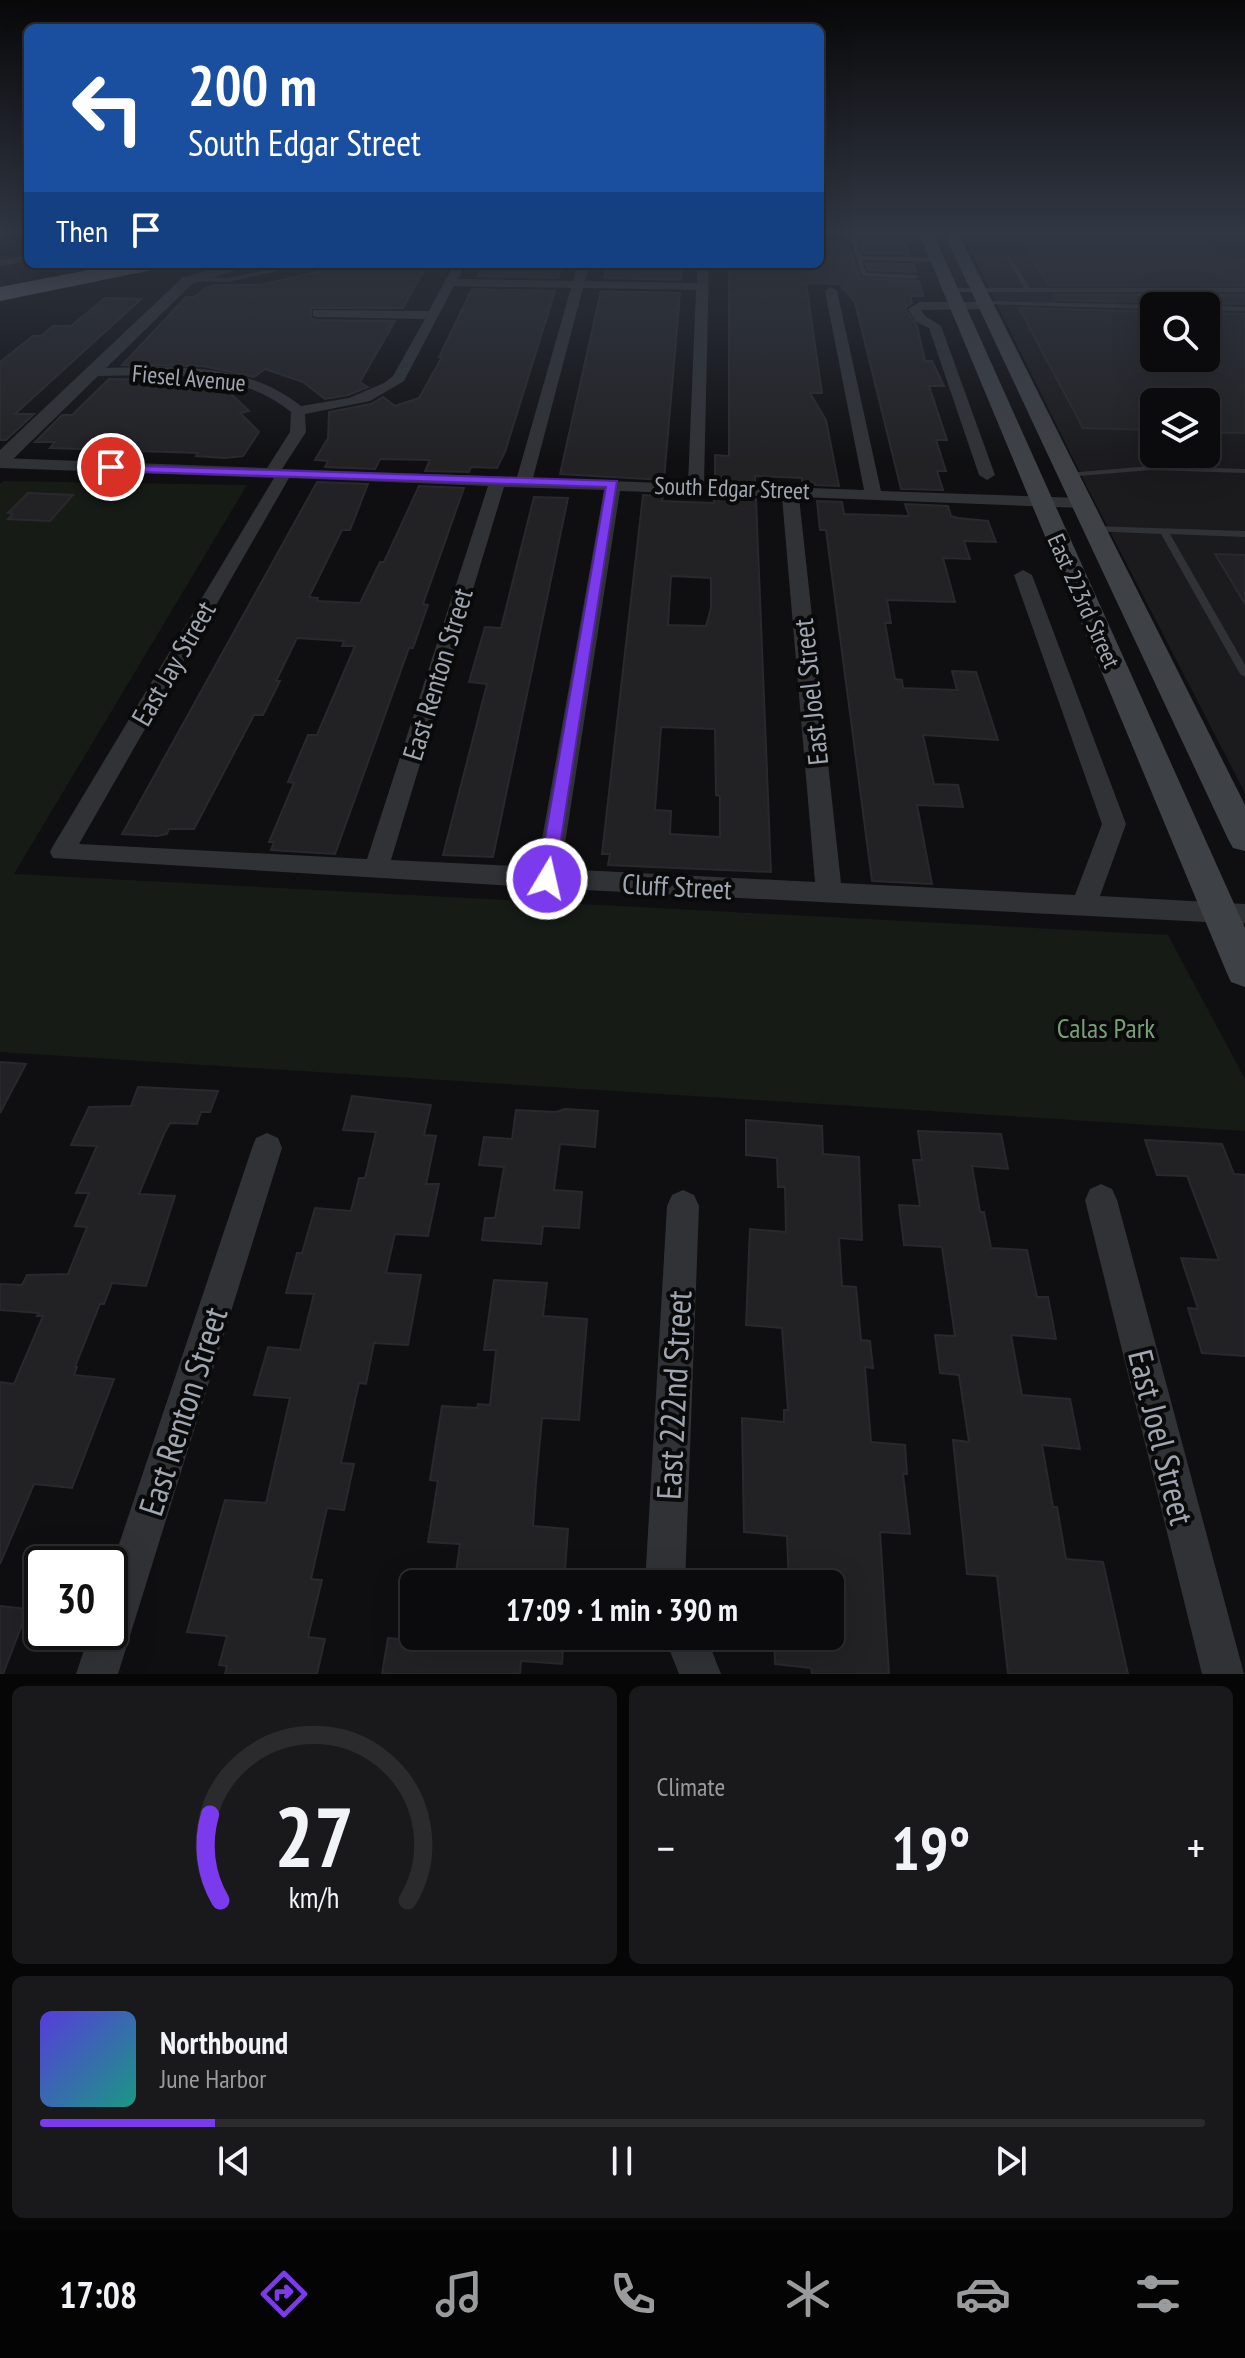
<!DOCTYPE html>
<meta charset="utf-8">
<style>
body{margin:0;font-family:"PT Sans Narrow",sans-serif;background:#19191b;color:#f1f3f6;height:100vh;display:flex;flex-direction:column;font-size:30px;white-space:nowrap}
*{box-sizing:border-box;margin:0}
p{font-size:26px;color:#9a9b9d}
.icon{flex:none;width:44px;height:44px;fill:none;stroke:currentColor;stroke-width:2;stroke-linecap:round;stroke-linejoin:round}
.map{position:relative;height:1674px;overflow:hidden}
.panel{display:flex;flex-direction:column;gap:12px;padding:12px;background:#060607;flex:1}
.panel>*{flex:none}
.guide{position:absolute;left:24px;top:24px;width:800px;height:244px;border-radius:12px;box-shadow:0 8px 32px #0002,0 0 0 2px #2b2b2e;background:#1a4fa0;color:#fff;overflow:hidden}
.buttons{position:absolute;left:1140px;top:292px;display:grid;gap:16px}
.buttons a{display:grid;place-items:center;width:80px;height:80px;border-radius:12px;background:#0b0b0d;box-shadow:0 8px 32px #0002,0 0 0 2px #2b2b2e;font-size:40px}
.speed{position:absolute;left:24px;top:1546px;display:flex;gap:16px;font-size:40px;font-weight:700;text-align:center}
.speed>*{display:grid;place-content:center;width:104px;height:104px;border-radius:50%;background:#0b0b0d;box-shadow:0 8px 32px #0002,0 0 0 2px #2b2b2e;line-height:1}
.speed .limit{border:4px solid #111;border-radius:12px;background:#fff;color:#111}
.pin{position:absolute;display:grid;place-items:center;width:68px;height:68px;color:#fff;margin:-34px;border:4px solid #fff;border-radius:50%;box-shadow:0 2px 8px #0007}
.me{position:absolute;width:88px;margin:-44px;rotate:9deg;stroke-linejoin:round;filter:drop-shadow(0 0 6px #0008)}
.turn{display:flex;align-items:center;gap:28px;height:168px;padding:0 32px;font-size:36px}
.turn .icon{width:104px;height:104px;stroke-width:2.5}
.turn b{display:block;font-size:56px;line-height:68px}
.then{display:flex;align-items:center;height:76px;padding:0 32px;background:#0003;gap:16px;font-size:30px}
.big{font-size:60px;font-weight:700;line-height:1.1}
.panel .tile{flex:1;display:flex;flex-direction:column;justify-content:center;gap:12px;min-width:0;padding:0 28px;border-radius:12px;background:#19191b}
.panel .dial{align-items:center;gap:0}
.dial svg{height:208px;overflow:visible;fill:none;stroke:#2b2b2e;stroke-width:7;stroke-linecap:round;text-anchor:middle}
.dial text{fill:#f1f3f6;stroke:none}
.song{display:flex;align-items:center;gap:24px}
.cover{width:96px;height:96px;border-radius:12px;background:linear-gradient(135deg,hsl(250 70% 55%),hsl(170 70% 35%))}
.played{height:8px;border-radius:4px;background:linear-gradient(90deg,#7c3aed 15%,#2b2b2e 15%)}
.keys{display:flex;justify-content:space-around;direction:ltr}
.heat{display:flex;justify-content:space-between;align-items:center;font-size:44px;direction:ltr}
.panel .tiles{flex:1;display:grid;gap:12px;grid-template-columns:1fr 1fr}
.tile:last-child{grid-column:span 2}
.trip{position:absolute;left:400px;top:1570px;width:444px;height:80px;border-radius:12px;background:#0b0b0d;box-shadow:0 8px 32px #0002,0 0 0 2px #2b2b2e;font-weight:700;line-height:80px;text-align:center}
.tab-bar{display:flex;height:128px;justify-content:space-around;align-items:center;background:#040405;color:#9a9b9d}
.tab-bar .icon{width:56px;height:56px}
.tab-bar .current{color:#7c3aed}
.tab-bar b{font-size:36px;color:#f1f3f6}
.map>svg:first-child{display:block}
</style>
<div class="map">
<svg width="1245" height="1674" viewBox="0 0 1245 1674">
<rect width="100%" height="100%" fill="#0f0f11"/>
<path fill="#1b1b1e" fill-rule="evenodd" d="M961 231H1245V793L1088 489ZM1154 306H1206V358H1154ZM1154 402H1206V454H1154Z"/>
<path fill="#161b16" d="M3 481 247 485 14 874 1168 935 1245 1079V1131L0 1052V484Z"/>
<g fill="#222225" stroke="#29292d" stroke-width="2" fill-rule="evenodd">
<path d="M820 231 825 242 848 243 860 278 919 281 923 296H910L912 303 905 308 917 326 925 361H932L944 386H929L947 440H936L946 471H937L943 490 901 489 855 302 839 284 806 283 822 393H810L826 420 839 486 815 485 814 482 802 481V478L755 476V483L715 481V455L729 456V264H820Z"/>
<path d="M866 231H898L909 254 863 253 860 243H870Z"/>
<path d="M1017 231H1060L1063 236 1125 237 1140 231H1196L1231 265 1245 259V285H1048Z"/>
<path d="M866 263 913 264 916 272 868 270Z"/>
<path d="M311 264H420L419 267H426L403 308H311V318L316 320 395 321 360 382 368 387 348 395 325 399 303 382 265 369 254 377 203 366 122 365 186 297H195L207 287 216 285H260L321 271Z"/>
<path d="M484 264 559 265 562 267 558 278 478 276Z"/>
<path d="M682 264 681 280 604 278 607 265Z"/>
<path d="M472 289 555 291 505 452 497 468 471 467 469 472 425 471 430 460 380 459 375 469 325 467 328 461 315 460 328 438 329 412 371 404 383 397 395 406 419 398 442 357H439Z"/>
<path d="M601 291 680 293 664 480 560 474Z"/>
<path d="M1055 295H1154V302L1057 300Z"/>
<path d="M1206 295H1245V304L1206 303Z"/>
<path d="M105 298 141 299 15 414H34L6 440H0V362L33 336H41L53 326H71Z"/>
<path d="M1019 308 1154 312V358H1206V313L1245 314V433L1206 432V402H1154V430L1083 428Z"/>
<path d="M109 379 198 380 239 389 232 395 249 411 240 413 259 432 243 456 225 458 196 456 198 453 50 448 55 442H35L62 415H72Z"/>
<path d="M317 482 368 484 350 530H342L309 597 318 598 317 601 360 603 380 562H384L419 486 464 488 423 604 428 605 413 648H409L335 854 271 850 274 842H269L294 783 288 782 308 735H317L355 646H342L344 641 297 638 276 681H280L263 715H254L194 829H169L167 834 157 836 122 834Z"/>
<path d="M28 493 73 495 50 521 8 519 13 514 8 513Z"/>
<path d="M643 495 663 496 662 501 714 503V498L756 499 771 872 608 865 610 854H602ZM671 576 711 578V608L706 626 668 625ZM661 727 715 729 716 795 720 796V837L670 834 671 811 655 810Z"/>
<path d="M534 497 568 498 493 857 443 855 487 684 469 682 485 627 501 628Z"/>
<path d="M817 501 842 502 844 514 909 516 905 504 948 506 951 516 958 518 988 521 996 542 964 541 970 559 943 558 955 602 887 600 891 623H885L895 679 902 680 903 688 957 690 952 671 976 672 998 740 923 735 934 784 958 785 963 807 917 805 932 884 872 881 826 530H820Z"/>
<path d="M1215 554 1245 555V604Z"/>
<path d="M0 1062 26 1064 0 1113Z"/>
<path d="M138 1087 218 1091 210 1112H201L197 1124 170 1123 164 1134 139 1194 175 1196 146 1286 112 1283 104 1304H100L75 1367H77L74 1375 114 1379 72 1488 34 1484 0 1564V1382L14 1384 43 1316H37L39 1313 0 1310V1284L22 1285 27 1275 68 1274 87 1227 75 1226 89 1193H76L97 1146 71 1145 89 1107 131 1106Z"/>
<path d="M352 1096 431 1105 424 1135 436 1136 426 1184H439L428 1236 395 1234 386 1273 421 1275 408 1345 374 1343 366 1384 359 1383 341 1463 354 1464 344 1510 327 1508 311 1579 322 1580 308 1637 325 1639 317 1674H225L227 1666 219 1665 227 1636 187 1632 225 1500 266 1503 290 1398 254 1395 268 1347 300 1350 314 1294 286 1293 297 1253H302L315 1208 351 1211 359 1178H365L376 1132 343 1130Z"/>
<path d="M565 1109 598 1111 595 1147 560 1144 554 1190 582 1192 579 1228 543 1226 541 1244 482 1240 485 1218H495L504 1167 479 1165 484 1137 512 1139 516 1110 556 1112Z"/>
<path d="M746 1120 822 1126 823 1154 859 1157 862 1240 839 1238 842 1286 856 1287 861 1340 870 1341 873 1368 865 1367 871 1442 905 1445 907 1474H903L910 1534 880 1532 889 1674H812L811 1668 775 1664 774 1636H830V1584H789L787 1536 744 1532 742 1418 784 1422V1410H788L782 1328 746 1325 750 1229 786 1232 785 1187H778L777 1158 746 1155Z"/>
<path d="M918 1131 1001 1134 1008 1169 972 1166 980 1212H984L991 1248 1027 1250 1037 1297H1048L1056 1339 1011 1335 1022 1395 1070 1399 1080 1449 1042 1445 1053 1507H1057L1066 1559 1103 1562 1128 1674H1008L997 1576 967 1574 953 1440 969 1442 959 1375 940 1373 935 1335 955 1336 942 1247 904 1245 899 1205 920 1206 913 1160H922Z"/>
<path d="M1145 1140 1222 1144 1234 1174 1245 1175V1356L1202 1353 1188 1308 1198 1309 1181 1258 1219 1260 1187 1176 1157 1175Z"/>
<path d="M494 1280 547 1283 543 1316 587 1319 579 1420 542 1418 536 1483 533 1526 568 1529 564 1584H518L519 1581 508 1580V1576L456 1572 460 1544 428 1542 438 1481 430 1480 442 1406 477 1408 478 1404 490 1405 496 1350H484Z"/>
<path d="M0 1606 28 1609 3 1674H0Z"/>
<path d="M461 1636H564L562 1664 521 1661 520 1674H382L388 1638 460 1644Z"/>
</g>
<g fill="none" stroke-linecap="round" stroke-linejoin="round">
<g fill="#303236" fill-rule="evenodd">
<path d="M848 231H854L861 256 937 258 940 260 937 262 862 260 866 273 916 275 919 277 916 279 862 276Z"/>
<path d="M1009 255 1030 288H1245V292H950L947 290 950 288H1024L1006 257Z"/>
<path d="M297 264H308L228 282 193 281 190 279 193 277 228 278Z"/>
<path d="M982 301 1154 305 1156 306H1154V309L984 304Z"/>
<path d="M1206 306 1245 307V311L1206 310Z"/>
<path d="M1151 466 1245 469V473L1151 470 1067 477 1063 475 1067 473Z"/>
<path d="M1093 526 1245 531V537L1170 534 1245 665V677L1240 674 1161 534 1090 531 1089 529Z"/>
</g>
<g fill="#303236" fill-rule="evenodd">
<path d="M28 255V261L0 266V260Z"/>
<path d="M454 264H466L458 279 573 281 578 264H590L585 281 697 283V264H709L704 484 864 490 825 291 831 287 837 291 881 491 1080 498 1088 503 1080 508 799 497 841 883 1075 895 1102 824 1014 575 1023 570 1032 575 1126 824 1100 896 1245 904V924L547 888 53 858 50 852 53 846 274 478 0 468V458L267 468 290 432 291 412C235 367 164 376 96 376L89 372 96 368C167 368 242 359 301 406L349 398 384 383 393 376 425 319 317 317 313 316V310L429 311ZM454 286 571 288 517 477 282 469 306 432 305 414 370 401 404 381ZM583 288 696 290 688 484 533 478ZM289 478 488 486 367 859 79 844ZM504 487 604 490 537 867 391 860ZM620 491 782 497 815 882 561 869Z"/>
<path d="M986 302 990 303V309L921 310 925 316 941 326 995 475 987 480 979 475 929 328 916 322 908 309 920 302Z"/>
<path d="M267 1133 278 1138 282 1148 118 1674H76L90 1632H110V1571L252 1148 256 1138Z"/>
<path d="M1101 1184 1112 1189 1117 1200 1244 1674H1202L1085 1200 1090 1189Z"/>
<path d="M683 1190 694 1195 699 1206 685 1584H645L667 1206 672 1195Z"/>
<path d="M664 1636H706L721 1674H679Z"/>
</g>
<path fill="#303236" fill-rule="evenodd" d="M229 264H255L192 284 7 465 0 467V450L182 278Z"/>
<g fill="#3e4146" fill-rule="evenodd">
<path d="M918 231H932L1245 928V987L1231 982 1226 971Z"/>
<path d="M943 231H957L1245 805V851L1233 848 1228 839Z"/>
</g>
<path fill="#5c6067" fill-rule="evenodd" d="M120 264H162L152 270 0 301V287Z"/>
</g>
<linearGradient id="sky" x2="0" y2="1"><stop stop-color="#080809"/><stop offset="0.5" stop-color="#313743"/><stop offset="1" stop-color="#313743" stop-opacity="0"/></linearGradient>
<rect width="1245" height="465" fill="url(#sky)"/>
<path fill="#7c3aed" stroke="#51269a" stroke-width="2" d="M107 465 617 481 554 884H540L538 879 606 487 111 471 105 467Z"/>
<g text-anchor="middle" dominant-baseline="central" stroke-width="8" stroke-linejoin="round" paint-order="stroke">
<g font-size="24" fill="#a0a7b2" stroke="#0a0a0b">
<text transform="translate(189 378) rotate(5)">Fiesel Avenue</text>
<text transform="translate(732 488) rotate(2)">South Edgar Street</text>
<text transform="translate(1084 601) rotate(66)">East 223rd Street</text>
</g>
<g font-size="28" fill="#a0a7b2" stroke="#0a0a0b">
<text transform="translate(173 663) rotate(-60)">East Jay Street</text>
<text transform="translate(437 674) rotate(-73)">East Renton Street</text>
<text transform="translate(810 692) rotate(-96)">East Joel Street</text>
<text transform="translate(677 886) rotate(3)">Cluff Street</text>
</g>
<g font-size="28" fill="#789e76" stroke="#0a0a0b">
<text x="1106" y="1027">Calas Park</text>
</g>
<g font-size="34" fill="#a0a7b2" stroke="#0a0a0b">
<text transform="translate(673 1395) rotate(-87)">East 222nd Street</text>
<text transform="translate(182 1411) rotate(-72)">East Renton Street</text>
<text transform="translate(1162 1437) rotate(76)">East Joel Street</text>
</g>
</g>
</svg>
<div class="buttons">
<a><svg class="icon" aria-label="search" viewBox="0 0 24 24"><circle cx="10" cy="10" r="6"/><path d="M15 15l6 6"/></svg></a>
<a><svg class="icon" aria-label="layers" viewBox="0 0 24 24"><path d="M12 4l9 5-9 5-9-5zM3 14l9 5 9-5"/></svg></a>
</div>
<div class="speed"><div class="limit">30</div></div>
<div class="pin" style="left:111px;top:467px;background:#d93025"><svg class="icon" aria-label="arrive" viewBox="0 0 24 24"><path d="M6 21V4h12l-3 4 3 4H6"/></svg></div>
<svg class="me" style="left:547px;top:879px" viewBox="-20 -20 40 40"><circle r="17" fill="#7c3aed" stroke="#fff" stroke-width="3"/><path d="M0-11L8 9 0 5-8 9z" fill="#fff"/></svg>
<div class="trip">17:09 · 1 min · 390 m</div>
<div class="guide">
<div class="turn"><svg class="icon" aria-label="left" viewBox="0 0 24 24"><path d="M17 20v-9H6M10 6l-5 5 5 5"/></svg><div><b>200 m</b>South Edgar Street</div></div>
<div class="then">Then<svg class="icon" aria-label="arrive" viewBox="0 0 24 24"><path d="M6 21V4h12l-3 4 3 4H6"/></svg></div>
</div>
</div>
<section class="panel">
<div class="tiles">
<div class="tile dial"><svg viewBox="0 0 100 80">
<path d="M14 69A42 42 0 1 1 86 69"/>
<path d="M14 69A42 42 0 0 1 10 36" stroke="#7c3aed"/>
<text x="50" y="56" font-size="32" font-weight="700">27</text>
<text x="50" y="72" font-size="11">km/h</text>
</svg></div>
<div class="tile"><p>Climate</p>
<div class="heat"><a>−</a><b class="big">19°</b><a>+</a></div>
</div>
<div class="tile">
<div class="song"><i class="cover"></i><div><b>Northbound</b><p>June Harbor</p></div></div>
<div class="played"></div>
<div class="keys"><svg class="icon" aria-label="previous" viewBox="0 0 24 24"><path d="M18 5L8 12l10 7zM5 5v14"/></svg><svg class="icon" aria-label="pause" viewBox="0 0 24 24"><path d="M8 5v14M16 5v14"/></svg><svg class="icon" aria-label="next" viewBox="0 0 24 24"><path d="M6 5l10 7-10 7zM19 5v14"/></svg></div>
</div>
</div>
</section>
<nav class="tab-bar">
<b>17:08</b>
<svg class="icon current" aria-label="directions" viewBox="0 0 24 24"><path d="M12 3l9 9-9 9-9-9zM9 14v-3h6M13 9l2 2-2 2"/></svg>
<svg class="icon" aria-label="music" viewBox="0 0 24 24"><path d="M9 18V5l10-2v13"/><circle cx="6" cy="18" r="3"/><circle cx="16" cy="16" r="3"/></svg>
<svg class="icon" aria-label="phone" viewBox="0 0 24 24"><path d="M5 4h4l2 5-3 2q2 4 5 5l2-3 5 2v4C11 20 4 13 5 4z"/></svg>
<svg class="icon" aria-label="climate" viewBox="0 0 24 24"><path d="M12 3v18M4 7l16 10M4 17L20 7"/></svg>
<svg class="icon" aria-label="car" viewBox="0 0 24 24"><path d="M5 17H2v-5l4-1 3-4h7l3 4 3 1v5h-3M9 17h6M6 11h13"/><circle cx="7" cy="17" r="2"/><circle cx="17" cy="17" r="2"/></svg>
<svg class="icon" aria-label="filters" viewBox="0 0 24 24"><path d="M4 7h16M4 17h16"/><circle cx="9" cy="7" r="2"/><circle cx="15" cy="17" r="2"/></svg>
</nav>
